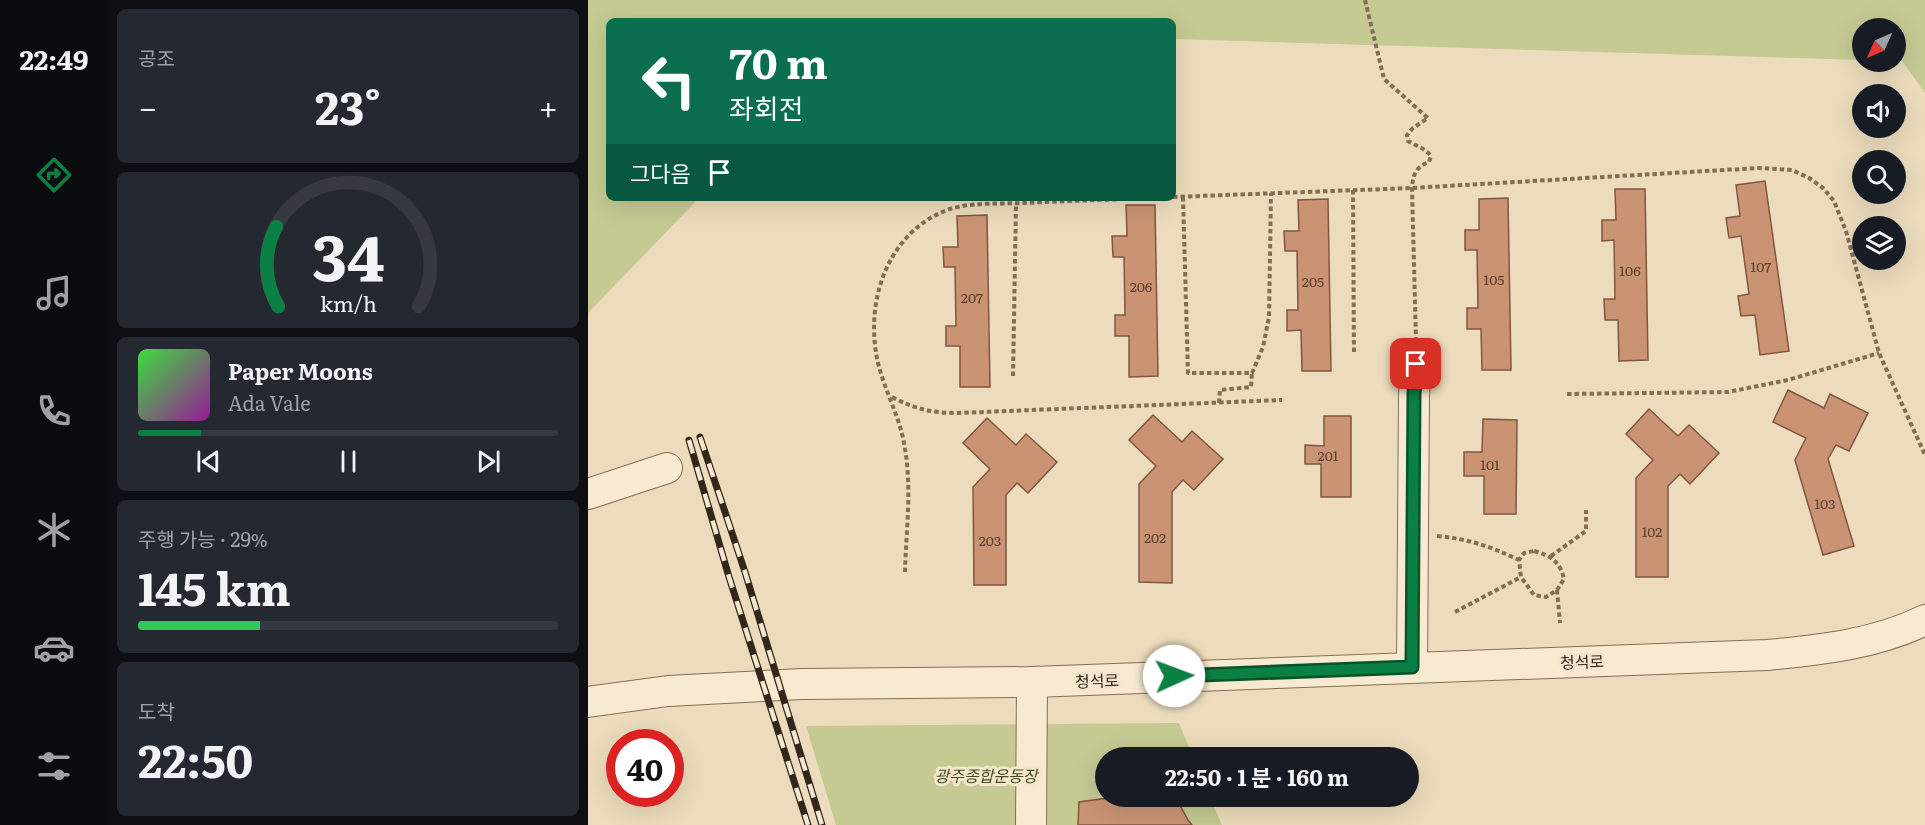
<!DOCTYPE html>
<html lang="ko">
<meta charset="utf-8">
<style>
body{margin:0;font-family:Literata,"Noto Sans KR",serif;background:#242831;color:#f1f3f6;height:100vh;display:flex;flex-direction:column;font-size:22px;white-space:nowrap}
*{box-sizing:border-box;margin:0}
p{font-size:20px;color:#9ea1a6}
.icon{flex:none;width:33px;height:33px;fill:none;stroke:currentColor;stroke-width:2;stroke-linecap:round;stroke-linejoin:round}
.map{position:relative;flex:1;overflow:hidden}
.drawer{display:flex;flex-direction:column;gap:9px;padding:9px;background:#0d0f14;width:480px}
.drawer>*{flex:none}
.top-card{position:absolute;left:18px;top:18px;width:570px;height:183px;border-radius:9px;box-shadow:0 6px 24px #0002;background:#0b6e4f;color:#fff;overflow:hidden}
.needle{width:39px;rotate:225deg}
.controls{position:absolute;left:1264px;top:18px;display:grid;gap:12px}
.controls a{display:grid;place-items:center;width:54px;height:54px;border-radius:50%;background:#171b24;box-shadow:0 6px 24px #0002;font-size:30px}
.speed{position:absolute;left:18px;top:729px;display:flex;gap:12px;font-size:30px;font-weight:700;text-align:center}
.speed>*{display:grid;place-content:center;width:78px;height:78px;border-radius:50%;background:#171b24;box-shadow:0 6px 24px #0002;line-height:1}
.speed .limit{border:9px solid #d22;background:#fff;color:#111}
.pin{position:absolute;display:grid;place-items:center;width:51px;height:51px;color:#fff;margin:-26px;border-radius:12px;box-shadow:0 3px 9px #0006}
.me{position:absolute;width:66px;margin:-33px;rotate:88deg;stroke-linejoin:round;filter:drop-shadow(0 0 4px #0008)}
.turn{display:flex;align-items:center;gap:21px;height:126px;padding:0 24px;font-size:27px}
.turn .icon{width:78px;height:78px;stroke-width:2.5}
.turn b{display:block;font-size:42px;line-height:51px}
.then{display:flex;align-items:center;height:57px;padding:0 24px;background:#0003;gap:12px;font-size:22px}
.big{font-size:45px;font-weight:700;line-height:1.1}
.drawer .widget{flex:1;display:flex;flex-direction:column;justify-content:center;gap:9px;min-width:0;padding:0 21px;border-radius:9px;background:#242831}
.drawer .dial{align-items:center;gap:0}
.dial svg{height:156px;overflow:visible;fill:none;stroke:#363941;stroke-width:7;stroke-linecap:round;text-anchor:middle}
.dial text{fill:#f1f3f6;stroke:none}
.song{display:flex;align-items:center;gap:18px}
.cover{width:72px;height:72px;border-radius:9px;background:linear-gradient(135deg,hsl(120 70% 55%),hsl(300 70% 35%))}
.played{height:6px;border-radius:3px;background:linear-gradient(90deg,#0b8043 15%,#363941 15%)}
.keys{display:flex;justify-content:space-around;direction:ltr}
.heat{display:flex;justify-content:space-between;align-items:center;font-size:33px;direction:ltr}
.charge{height:9px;border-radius:4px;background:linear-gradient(90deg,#34c759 29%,#363941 0)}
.trip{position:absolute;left:507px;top:747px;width:324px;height:60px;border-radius:30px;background:#171b24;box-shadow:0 6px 24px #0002;font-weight:700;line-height:60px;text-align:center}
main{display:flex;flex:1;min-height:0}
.menu{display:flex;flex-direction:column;width:108px;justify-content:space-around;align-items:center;background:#090b0e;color:#9ea1a6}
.menu .icon{width:42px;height:42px}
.menu .current{color:#0b8043}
.menu b{font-size:27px;color:#f1f3f6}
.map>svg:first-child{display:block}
</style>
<main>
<nav class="menu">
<b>22:49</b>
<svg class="icon current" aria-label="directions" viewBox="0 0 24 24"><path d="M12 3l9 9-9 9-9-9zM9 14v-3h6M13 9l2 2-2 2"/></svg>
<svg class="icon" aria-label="music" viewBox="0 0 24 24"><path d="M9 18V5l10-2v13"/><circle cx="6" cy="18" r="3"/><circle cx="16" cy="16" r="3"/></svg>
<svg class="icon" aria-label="phone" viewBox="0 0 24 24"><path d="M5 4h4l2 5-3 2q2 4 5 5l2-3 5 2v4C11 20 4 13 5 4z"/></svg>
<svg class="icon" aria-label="climate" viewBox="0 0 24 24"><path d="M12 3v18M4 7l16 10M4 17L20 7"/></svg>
<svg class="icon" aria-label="car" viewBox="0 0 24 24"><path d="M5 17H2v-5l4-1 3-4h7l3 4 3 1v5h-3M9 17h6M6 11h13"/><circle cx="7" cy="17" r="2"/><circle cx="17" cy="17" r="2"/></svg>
<svg class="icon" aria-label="filters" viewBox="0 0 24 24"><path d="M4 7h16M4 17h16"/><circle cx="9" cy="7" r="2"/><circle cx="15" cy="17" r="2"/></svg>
</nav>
<section class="drawer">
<div class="widget"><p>공조</p>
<div class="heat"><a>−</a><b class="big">23°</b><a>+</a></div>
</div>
<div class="widget dial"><svg viewBox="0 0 100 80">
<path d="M14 69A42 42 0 1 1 86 69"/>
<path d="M14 69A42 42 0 0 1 13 28" stroke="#0b8043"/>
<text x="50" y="56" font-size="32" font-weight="700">34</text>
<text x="50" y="72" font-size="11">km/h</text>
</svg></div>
<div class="widget">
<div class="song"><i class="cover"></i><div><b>Paper Moons</b><p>Ada Vale</p></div></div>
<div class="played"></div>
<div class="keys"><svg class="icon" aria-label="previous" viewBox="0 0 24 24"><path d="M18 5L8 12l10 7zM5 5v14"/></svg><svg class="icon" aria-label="pause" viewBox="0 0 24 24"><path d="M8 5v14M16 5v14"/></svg><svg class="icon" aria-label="next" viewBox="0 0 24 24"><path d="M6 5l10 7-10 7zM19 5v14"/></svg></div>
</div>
<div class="widget"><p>주행 가능 · 29%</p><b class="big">145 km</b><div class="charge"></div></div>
<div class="widget"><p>도착</p><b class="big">22:50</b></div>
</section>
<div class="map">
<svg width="1337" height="825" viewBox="0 0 1337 825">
<rect width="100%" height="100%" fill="#ecdcbd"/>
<g fill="#c5c992">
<path d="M0 0H1337V93L1314 61H1308V28H1275V60L585 39V21H21V198H111L0 313Z"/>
<path d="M591 723 605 757 518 758V796L622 797 634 825H248L218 726Z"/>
</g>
<g fill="#ca9474" stroke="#82563e" stroke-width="1.5">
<path d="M1177 181 1201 351 1172 355 1167 315 1153 316 1150 296 1161 294 1153 236 1141 238 1138 218 1152 216 1148 185Z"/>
<path d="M1027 189H1057L1060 360 1031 361 1030 320H1017L1016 299H1027L1026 240 1014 241V220H1028Z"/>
<path d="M920 198 923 370H894L893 329H879V308H890L889 250H877V230H891V199Z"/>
<path d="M740 199 743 371H714L713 330 699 331V310H710L709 251H697L696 231H711L710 200Z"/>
<path d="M538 205H567L570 376 541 377V336H527V315H537L536 257H525L524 236H539Z"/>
<path d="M399 215 402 387H372V346H358V326H368L367 267H356L355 247H370L369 216Z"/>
<path d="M1200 390 1236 408 1242 394 1280 413 1261 451 1248 445 1240 459 1266 546 1235 555 1207 460 1218 438 1185 422Z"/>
<path d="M1061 409 1090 436 1101 425 1131 453 1102 484 1092 474 1080 486V577H1048V478L1065 460 1038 434Z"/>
<path d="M565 415 594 442 604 431 635 459 606 490 595 480 584 492V583L551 582V484L568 466 541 440Z"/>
<path d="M736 416H763V497H733V464H717V445L736 446Z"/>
<path d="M399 418 428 445 438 434 469 462 440 493 429 483 418 495V585H386L385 487 402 469 375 443Z"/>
<path d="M895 419 929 420 928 514H896V476H876V452H894Z"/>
<path d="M535 796H587L600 820 604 825H490L491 802Z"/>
</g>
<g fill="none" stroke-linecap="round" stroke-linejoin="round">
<defs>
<g id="minor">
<path d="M0 494 79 468"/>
<path d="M824 667 826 395 828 364"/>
<path d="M0 702 80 691 214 684 444 682 1179 655C1233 650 1288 644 1337 620"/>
<path d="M443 825 444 682"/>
</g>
</defs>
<use href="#minor" stroke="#846d57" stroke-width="32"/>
<g stroke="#846d57" stroke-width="4" stroke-dasharray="4.5 3" stroke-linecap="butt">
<path d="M777 0 796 79 840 118 825 128 819 135 820 141C828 146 837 148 843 156L841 162C828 167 825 174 824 188L828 341"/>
<path d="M765 190 766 353"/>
<path d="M585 197 824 188 1171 168 1204 170 1221 178 1235 188 1246 201 1258 231 1291 353 1337 455"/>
<path d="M595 197 600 373H664L675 347 681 317 683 193"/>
<path d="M425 376 428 203"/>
<path d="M979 394 1140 392 1200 380 1291 353"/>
<path d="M304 397C327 409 343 413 370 413L694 400"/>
<path d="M631 403 632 390 663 387 664 373"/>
<path d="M849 536C880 539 902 546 931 560"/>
<path d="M946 551C963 556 972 561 976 579L969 590 958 597 946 595 933 577 931 560 936 553Z"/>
<path d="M963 556 998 531V510"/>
<path d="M317 572C318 532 324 489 317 449 313 419 297 392 290 363 276 302 299 231 362 209 385 202 411 204 435 203 475 201 516 200 557 198"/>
<path d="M969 590 972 623"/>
<path d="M867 612 933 577"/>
</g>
<use href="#minor" stroke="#f8ead0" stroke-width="30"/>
<defs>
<g id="rail">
<path d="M112 437 157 572 234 825"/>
<path d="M101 440 141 577 220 825"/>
</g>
</defs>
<use href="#rail" stroke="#33261b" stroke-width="7"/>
<use href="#rail" stroke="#f4e7cd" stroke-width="4.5" stroke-dasharray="14" stroke-linecap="butt"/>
</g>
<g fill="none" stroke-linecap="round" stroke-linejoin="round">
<defs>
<path id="route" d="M586 676 824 667 826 394 828 364"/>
</defs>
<use href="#route" stroke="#07532c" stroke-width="15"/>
<use href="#route" stroke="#0b8043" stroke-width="10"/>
</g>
<g text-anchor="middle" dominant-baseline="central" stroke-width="6" stroke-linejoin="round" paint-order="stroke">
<g font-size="14" fill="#594231">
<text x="1173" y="266">107</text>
<text x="1042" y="270">106</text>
<text x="906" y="279">105</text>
<text x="725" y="281">205</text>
<text x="553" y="286">206</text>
<text x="384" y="297">207</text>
<text x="740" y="455">201</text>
<text x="902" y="464">101</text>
<text x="1237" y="503">103</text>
<text x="1064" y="531">102</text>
<text x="567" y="537">202</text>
<text x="402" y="540">203</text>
</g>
<g font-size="16" fill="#33261b" stroke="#f4e7cd">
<text transform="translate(994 661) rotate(-2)">청석로</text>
<text transform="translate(509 680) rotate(-2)">청석로</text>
</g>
<g font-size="16" font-style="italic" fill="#464f22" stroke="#f4e7cd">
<text x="398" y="775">광주종합운동장</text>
</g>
</g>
</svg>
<div class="controls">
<a><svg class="needle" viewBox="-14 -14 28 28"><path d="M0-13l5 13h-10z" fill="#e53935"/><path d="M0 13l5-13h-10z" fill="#9ea1a6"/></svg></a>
<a><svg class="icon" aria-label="sound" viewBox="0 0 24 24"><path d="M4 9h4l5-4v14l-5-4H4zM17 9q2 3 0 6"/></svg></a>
<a><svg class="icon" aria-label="search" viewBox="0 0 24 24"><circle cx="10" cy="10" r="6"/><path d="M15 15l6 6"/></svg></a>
<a><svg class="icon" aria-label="layers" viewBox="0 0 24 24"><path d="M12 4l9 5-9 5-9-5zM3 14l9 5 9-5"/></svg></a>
</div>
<div class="speed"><div class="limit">40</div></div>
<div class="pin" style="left:828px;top:364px;background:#d93025"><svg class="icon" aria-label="arrive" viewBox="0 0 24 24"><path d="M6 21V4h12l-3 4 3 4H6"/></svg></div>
<svg class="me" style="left:586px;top:676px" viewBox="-20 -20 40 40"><circle r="19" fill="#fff"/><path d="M0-13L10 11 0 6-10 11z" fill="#0b8043"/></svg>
<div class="trip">22:50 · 1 분 · 160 m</div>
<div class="top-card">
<div class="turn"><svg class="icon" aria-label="left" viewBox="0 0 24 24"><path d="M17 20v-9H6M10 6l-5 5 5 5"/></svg><div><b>70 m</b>좌회전</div></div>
<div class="then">그다음<svg class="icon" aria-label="arrive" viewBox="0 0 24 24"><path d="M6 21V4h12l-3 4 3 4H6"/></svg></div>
</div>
</div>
</main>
